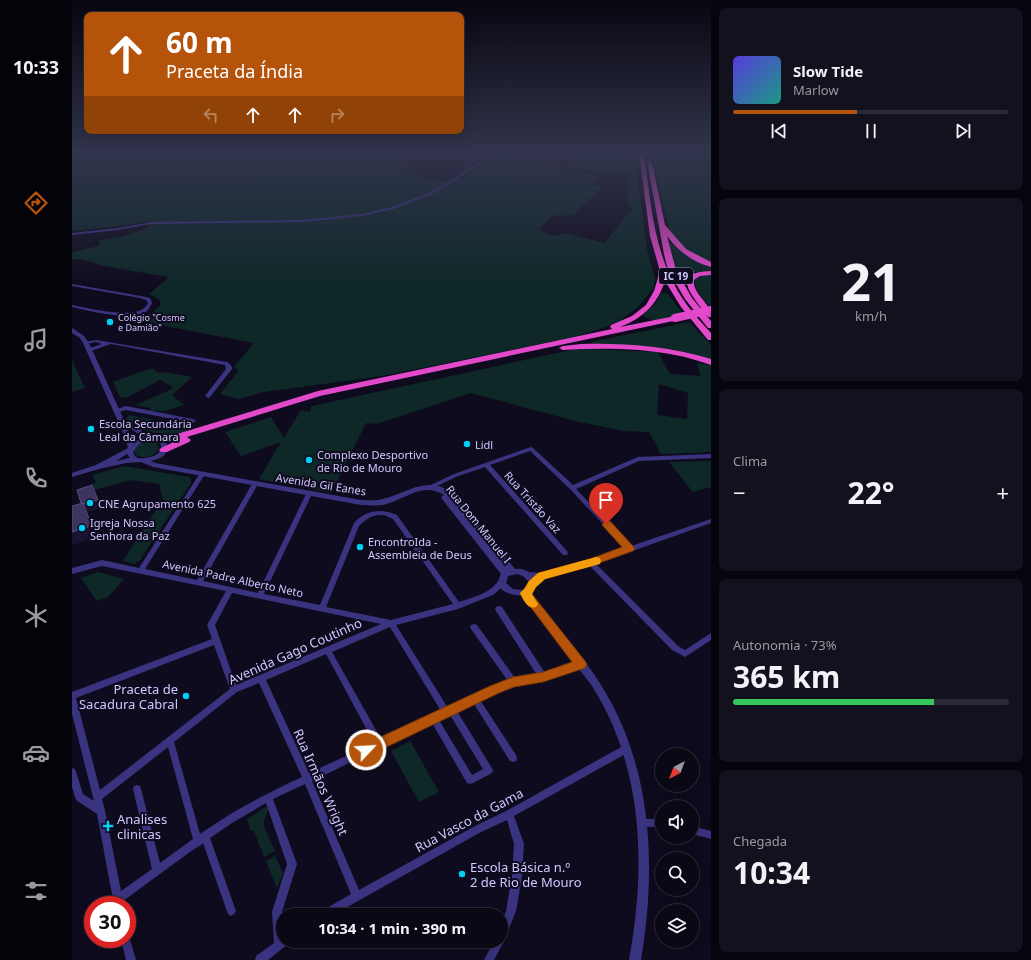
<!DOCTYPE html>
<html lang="pt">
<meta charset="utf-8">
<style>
body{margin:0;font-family:"Noto Sans",sans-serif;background:#14111f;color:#f1f3f6;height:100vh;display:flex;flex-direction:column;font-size:15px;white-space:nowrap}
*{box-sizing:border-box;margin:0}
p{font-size:13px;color:#9a9aa1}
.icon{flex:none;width:22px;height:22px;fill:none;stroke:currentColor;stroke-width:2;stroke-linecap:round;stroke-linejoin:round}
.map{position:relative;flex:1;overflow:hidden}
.details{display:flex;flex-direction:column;gap:8px;padding:8px;background:#06040c;width:320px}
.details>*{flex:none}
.guide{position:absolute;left:12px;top:12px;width:380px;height:122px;border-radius:8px;box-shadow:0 4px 16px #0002,0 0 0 1px #2b2935;background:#b45309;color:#fff;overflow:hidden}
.needle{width:26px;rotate:221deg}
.buttons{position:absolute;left:583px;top:748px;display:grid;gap:8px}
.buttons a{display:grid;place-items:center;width:44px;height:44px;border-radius:50%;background:#0b0816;box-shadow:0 4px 16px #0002,0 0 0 1px #2b2935;font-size:20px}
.speed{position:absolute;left:12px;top:896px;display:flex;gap:8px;font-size:20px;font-weight:700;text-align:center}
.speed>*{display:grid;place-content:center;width:52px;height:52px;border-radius:50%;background:#0b0816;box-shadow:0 4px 16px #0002,0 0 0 1px #2b2935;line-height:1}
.speed .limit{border:6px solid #d22;background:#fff;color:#111}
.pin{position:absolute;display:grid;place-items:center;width:34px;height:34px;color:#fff;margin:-41px -17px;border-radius:50% 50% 50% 0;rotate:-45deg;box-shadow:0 0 4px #0007}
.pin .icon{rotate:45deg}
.me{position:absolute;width:44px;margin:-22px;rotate:65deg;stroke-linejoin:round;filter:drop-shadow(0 0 3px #0008)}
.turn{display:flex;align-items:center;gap:14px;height:84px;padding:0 16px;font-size:18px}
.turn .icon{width:52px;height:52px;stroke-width:2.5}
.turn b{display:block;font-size:28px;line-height:34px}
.lanes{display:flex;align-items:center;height:38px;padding:0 16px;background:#0003;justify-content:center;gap:20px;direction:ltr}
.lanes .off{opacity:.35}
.big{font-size:30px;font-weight:700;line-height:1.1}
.details .widget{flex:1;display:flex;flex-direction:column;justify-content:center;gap:6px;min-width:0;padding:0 14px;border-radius:8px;background:#14111f}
.details .dial{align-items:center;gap:0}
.dial b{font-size:52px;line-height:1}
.song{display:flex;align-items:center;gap:12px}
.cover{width:48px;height:48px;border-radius:6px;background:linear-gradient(135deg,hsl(250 70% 55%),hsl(170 70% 35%))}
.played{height:4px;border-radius:2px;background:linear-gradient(90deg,#b45309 45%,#2b2935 45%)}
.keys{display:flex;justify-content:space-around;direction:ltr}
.heat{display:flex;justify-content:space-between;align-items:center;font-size:22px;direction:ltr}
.charge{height:6px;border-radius:3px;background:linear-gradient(90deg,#34c759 73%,#2b2935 0)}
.trip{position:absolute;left:204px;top:908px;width:232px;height:40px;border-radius:20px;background:#0b0816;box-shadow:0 4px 16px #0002,0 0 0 1px #2b2935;font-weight:700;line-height:40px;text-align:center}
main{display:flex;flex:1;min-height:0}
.menu{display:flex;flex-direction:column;width:72px;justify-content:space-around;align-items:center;background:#040309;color:#9a9aa1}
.menu .icon{width:28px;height:28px}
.menu .current{color:#b45309}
.menu b{font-size:18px;color:#f1f3f6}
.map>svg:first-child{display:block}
</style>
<main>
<nav class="menu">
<b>10:33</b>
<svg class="icon current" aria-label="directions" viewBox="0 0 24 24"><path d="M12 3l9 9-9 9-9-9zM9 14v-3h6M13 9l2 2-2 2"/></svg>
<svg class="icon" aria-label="music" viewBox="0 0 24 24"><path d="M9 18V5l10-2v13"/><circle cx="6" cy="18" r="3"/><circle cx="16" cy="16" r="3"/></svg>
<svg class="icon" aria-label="phone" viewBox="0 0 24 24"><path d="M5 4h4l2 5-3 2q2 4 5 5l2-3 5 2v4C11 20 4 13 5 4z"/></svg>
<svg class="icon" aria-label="climate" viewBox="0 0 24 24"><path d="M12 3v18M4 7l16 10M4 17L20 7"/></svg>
<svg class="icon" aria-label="car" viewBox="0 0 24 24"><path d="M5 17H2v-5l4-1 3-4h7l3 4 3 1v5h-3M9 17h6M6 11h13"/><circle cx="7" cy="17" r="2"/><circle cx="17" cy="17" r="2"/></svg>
<svg class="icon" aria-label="filters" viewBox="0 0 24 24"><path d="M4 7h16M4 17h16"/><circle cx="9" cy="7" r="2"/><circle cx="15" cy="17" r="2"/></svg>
</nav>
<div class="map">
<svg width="639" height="960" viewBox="0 0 639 960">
<rect width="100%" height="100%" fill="#0f0b1e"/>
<g fill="#0e2828" fill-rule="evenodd">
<path d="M0 153H336L331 168 345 176 364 182 387 180 427 153 454 161 528 177 520 185 531 187 501 215 480 216 468 228 469 231C477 234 485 238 492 233L533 243 555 214 561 209 554 204 557 203 554 198 557 193 556 175 535 169 528 173 496 165 504 160 476 153H562L575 249 583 280 582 288 565 308 547 321 526 330 502 337 310 376 192 392 166 399 148 394 167 370 162 367 182 343 62 320 80 313 88 306V300L77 294 97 277 32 266 12 260 0 259V252L27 246 28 240C46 238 61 234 77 227L79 221 40 227 0 231Z"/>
<path d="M580 153H639V263L616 252 598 233Z"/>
<path d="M598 242 615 255 639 266V272L623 273 614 280H611L603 264 597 243Z"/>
<path d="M631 275H639V308C633 300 621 290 623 280Z"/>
<path d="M589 293H595L611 314 582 321 570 316 583 304Z"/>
<path d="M617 322 639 345V360L599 349 524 346 518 342Z"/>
<path d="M516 349 586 352 598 374 629 376 625 364 627 363 639 365V452L589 454 577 432 552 431 503 421 399 393 304 424 294 423 259 493 187 479 209 442 169 456 153 432 199 417 212 438 229 410 238 412 240 406 499 350ZM587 384 616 393 615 419 585 415Z"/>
<path d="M0 360 13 388 0 392Z"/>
<path d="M80 368 86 373 92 372 120 377 100 395 112 405 92 411H77L79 408 64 405 100 389 101 387 88 380 54 398 48 397 41 382Z"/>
<path d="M57 415 113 426 115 431C94 436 73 435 55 420L54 419Z"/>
<path d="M74 442 85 443 87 448C84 456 75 459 66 456L62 452C62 446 68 443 74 442Z"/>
<path d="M639 461V487L621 492 597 462Z"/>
<path d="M52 466 117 477 119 479V483L69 558 70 559 62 564 51 561 91 499 87 484 59 480 22 490 21 484 24 482 20 475Z"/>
<path d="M26 572 52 579 36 597 25 601 9 578Z"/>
<path d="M338 741 367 792 347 802 319 751Z"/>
<path d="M195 806 196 810 191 824 203 851 192 857 182 831H179L175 819Z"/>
<path d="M203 856 211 873 205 888 194 861Z"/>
</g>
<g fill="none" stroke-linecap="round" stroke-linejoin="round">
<g fill="#3a3380" fill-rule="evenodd">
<path d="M0 284 69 296 78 298 80 303C79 305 77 309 75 311 60 322 18 311 0 307V305C15 308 60 319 72 308 74 307 75 305 76 303L74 300 68 298 0 286Z"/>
<path d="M24 340 155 362 157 363 160 367V369L138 397 136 398 133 396 154 369 153 365 39 344 19 351H15V349L30 344 24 342 14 344 12 343V342Z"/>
<path d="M54 406 121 419 124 421 121 423 54 410 44 413 41 411 42 410Z"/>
<path d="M459 447 461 448 501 485 566 457 639 454V458L567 461 504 489 559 546 639 519V523L524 564 606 646 613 650 639 633V640L613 657 600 650 518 566 470 579 453 577 452 575 453 573 455 572 470 573 518 561 553 548 498 489 458 451 418 465 495 551 496 553 495 555H491L413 467 386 476 363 487H359L358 486 359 485 382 474Z"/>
<path d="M130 472 133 474 73 569 125 580 180 484 183 482 186 484 131 581 186 593 234 494 237 492 240 494 192 594 248 605 282 523C294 510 309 508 325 515L387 602C402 597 420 593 428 578L430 577 432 578 433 580 429 588 421 595 386 609 324 625 376 708 436 681 399 629 398 627 399 625 402 624 405 625 443 678 465 675 424 611 423 609 424 607 427 606 430 607 473 673 509 661 512 662 513 664 512 666 471 680 442 685 408 700 444 755 445 758 444 761 441 762 438 761 402 704 385 711 421 770 420 773 401 783 398 784 395 783 360 723 240 781 287 890 403 826 434 811 551 746 554 745 557 746 558 749 557 752 442 816 452 844 450 876 444 911 432 941 422 960H412L422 941H429V925L434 911 440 876 442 844 435 820 409 832 261 915H246L248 912 279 894 233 784 201 799 225 864 210 912 211 941H218L216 944 196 960H183L184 956 202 943 200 912 215 864 194 803 160 823 138 838 164 911 162 914 159 916 156 914 131 843 129 845 122 849 51 901 52 905H42L25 814 4 800 0 787V768L3 769 4 772 11 794 22 801 0 714V692L140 639 135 625 154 591 30 566 0 574V568L30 560 67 568 128 473ZM307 515H312L321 519 381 604 319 620 254 607 287 526C293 520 298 516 307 515ZM160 593 309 624 164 685 143 625ZM318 627 369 711 358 715V717L309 739 260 652ZM142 645 158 689 28 790 4 698ZM254 654 302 743 237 773 194 680ZM187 683 230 777C193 794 161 811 128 834L102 742 165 692ZM378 715 411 769 400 775 367 720ZM96 747 121 839 88 863 69 789 68 786 65 785 62 786 61 789 80 869 49 891 33 811 30 799Z"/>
<path d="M570 819H590V827H570L567 826 566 823 567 820Z"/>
<path d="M620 826 639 831V839L620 834Z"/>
<path d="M55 934 57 936 64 960H54L49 939H55Z"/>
</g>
<g fill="#3a3380" fill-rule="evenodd">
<path d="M421 153H425L373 187 356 196 322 209 290 216 231 222 79 224 46 230 0 235V233L46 228 79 222 231 220 290 214 319 207 354 194 371 185Z"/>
<path d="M0 328 12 336 17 343 52 420 81 437 90 439 95 444C96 457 89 458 79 461L83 463 289 500C296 500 304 501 311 499 335 493 353 476 378 491L443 569C457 567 472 581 458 594 483 628 515 658 535 695 581 775 584 871 569 960H557C574 867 572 768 520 686L451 596C438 595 420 591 429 574L370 499 369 497 372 495C351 481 332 500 311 505 304 506 296 505 289 505L81 467 69 462 54 463 27 469 0 477V473L24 465 56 448 53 437 11 343 8 338 0 333ZM55 427 72 437 61 442ZM78 440 86 442 89 445C89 447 89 450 88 451 85 457 72 459 66 458 63 457 63 455 61 453 64 445 70 442 78 440ZM55 454 58 458 44 461ZM445 574 451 576 456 581 455 587 451 590 441 589 434 583 436 576Z"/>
</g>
<g fill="#e249ca" fill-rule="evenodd">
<path d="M567 153H572C578 197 581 244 602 284 611 302 625 318 639 333V340H636L609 307 593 281C585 305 571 318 548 327L603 316H606V320L248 396 115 437 119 440 117 442 95 452H89L87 450 89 448 106 440 86 442 81 439 83 437 105 434 246 391 540 329 538 327 539 325 560 316 574 305 582 291 588 271 578 236Z"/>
<path d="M575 161 580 162 593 225 614 249 639 262V267C621 262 606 251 595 236L604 270 620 298 639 321V328H636L613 299 596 270 592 254Z"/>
<path d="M639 271V275L628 276 622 280C620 294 639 302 639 317H636C623 298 595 272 639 271Z"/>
<path d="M509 344C553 343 596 346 639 359V365C627 361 615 357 603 355 566 348 528 348 491 350L487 348 491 346Z"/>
</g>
<path stroke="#e249ca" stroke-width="8" d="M603 318 639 310"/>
</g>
<path fill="#191232" d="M26 500 29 508 15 512 24 537 0 545V532L10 505Z"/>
<g fill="#3e3460" stroke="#554b79">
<path d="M20 485 26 500 12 504 11 503H9L5 490Z"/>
<path d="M11 503 20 526 0 532V506Z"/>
</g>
<linearGradient id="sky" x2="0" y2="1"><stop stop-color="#080610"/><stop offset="0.53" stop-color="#31344c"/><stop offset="1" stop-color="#31344c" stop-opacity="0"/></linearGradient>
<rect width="639" height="287" fill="url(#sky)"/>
<path fill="#b45309" stroke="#753606" d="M534 520 538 521 561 546 563 549 561 551 519 566 473 579 464 587 460 594 513 661 515 664 513 668 471 682 442 687 427 693 298 755 294 756 289 755 287 750 289 746 418 686 441 677 471 672 500 662 448 593 453 588 457 581 466 573 518 559 550 547 531 526 530 524Z"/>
<path fill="#f59e0b" d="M524 557 528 558 529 561 528 564 473 579 464 587 460 594 466 604 464 607C456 610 451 600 448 593L453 588 457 581 466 573Z"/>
<g fill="#00d0f3" stroke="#0f0b1e" stroke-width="1.5">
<circle cx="38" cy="322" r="4"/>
<circle cx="19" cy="429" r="4"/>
<circle cx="395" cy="444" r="4"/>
<circle cx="237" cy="460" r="4"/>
<circle cx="18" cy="503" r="4"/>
<circle cx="10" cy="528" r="4"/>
<circle cx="288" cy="547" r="4"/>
<circle cx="114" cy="696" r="4"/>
<path d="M34 820h4v4h4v4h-4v4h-4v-4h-4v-4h4z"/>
<circle cx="390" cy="874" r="4"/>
</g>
<g text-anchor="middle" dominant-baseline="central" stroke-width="4" stroke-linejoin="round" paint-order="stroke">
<g font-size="9" fill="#d1c8ff" stroke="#0f0b1e" text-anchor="start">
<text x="46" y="317">Colégio "Cosme<tspan x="46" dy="10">e Damião"</tspan></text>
</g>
<rect fill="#0f0b1e" stroke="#978fbc" stroke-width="1" x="587" y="268" width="34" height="16" rx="3"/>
<g font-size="10" font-weight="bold" fill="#d1c8ff">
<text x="604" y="276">IC 19</text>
</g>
<g font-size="11" fill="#d1c8ff" stroke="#0f0b1e" text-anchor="start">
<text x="27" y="423">Escola Secundária<tspan x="27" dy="13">Leal da Câmara</tspan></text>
<text x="403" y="444">Lidl</text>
<text x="245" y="454">Complexo Desportivo<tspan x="245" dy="13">de Rio de Mouro</tspan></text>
<text x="26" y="503">CNE Agrupamento 625</text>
<text x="18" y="522">Igreja Nossa<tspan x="18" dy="13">Senhora da Paz</tspan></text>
<text x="296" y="541">EncontroIda -<tspan x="296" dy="13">Assembleia de Deus</tspan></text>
</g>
<g font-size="11" fill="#d1c8ff" stroke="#0f0b1e">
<text transform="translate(249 484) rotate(9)">Avenida Gil Eanes</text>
<text transform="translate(461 502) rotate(48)">Rua Tristão Vaz</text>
<text transform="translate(407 524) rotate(51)">Rua Dom Manuel I</text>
<text transform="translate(161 578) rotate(12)">Avenida Padre Alberto Neto</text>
</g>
<g font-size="13" fill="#d1c8ff" stroke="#0f0b1e">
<text transform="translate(223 651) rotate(-24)">Avenida Gago Coutinho</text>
<text transform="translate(249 782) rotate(66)">Rua Irmãos Wright</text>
<text transform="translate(397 820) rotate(-28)">Rua Vasco da Gama</text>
</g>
<g font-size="13" fill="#d1c8ff" stroke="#0f0b1e" text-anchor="start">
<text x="106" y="689" text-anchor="end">Praceta de<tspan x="106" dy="15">Sacadura Cabral</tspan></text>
<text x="45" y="819">Analises<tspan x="45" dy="15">clinicas</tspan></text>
<text x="398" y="867">Escola Básica n.º<tspan x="398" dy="15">2 de Rio de Mouro</tspan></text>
</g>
</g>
</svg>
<div class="buttons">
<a><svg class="needle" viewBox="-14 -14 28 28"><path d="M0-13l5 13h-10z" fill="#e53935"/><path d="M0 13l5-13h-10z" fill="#9a9aa1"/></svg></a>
<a><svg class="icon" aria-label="sound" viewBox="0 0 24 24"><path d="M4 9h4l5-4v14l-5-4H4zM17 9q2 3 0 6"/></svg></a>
<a><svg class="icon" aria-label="search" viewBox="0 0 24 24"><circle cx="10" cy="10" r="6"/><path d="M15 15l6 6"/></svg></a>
<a><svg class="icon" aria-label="layers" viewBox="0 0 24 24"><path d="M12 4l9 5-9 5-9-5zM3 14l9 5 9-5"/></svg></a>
</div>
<div class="speed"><div class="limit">30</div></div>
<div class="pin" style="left:534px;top:524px;background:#d93025"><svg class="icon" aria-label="arrive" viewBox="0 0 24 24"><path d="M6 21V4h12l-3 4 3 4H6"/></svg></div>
<svg class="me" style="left:294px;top:750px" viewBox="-20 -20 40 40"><circle r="17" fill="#b45309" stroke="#fff" stroke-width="3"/><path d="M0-11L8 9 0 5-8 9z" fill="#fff"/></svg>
<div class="trip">10:34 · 1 min · 390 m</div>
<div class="guide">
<div class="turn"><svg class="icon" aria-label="ahead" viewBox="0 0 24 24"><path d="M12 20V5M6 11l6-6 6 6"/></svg><div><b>60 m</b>Praceta da Índia</div></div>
<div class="lanes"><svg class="icon off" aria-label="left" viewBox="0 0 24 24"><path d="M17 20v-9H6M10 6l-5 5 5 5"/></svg><svg class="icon" aria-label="ahead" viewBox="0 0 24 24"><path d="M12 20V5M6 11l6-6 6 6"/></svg><svg class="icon" aria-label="ahead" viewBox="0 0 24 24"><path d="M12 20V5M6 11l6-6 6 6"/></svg><svg class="icon off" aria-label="right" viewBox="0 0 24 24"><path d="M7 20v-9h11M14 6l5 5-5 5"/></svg></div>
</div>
</div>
<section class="details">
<div class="widget">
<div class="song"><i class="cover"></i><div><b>Slow Tide</b><p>Marlow</p></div></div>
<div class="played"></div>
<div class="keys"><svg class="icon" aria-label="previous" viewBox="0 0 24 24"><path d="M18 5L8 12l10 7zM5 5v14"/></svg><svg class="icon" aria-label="pause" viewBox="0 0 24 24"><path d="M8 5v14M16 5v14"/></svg><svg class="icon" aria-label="next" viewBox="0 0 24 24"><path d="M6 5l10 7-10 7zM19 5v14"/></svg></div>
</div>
<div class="widget dial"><b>21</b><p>km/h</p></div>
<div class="widget"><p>Clima</p>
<div class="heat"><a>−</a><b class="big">22°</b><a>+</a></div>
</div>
<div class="widget"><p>Autonomia · 73%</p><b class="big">365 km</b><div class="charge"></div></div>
<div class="widget"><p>Chegada</p><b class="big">10:34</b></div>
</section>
</main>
